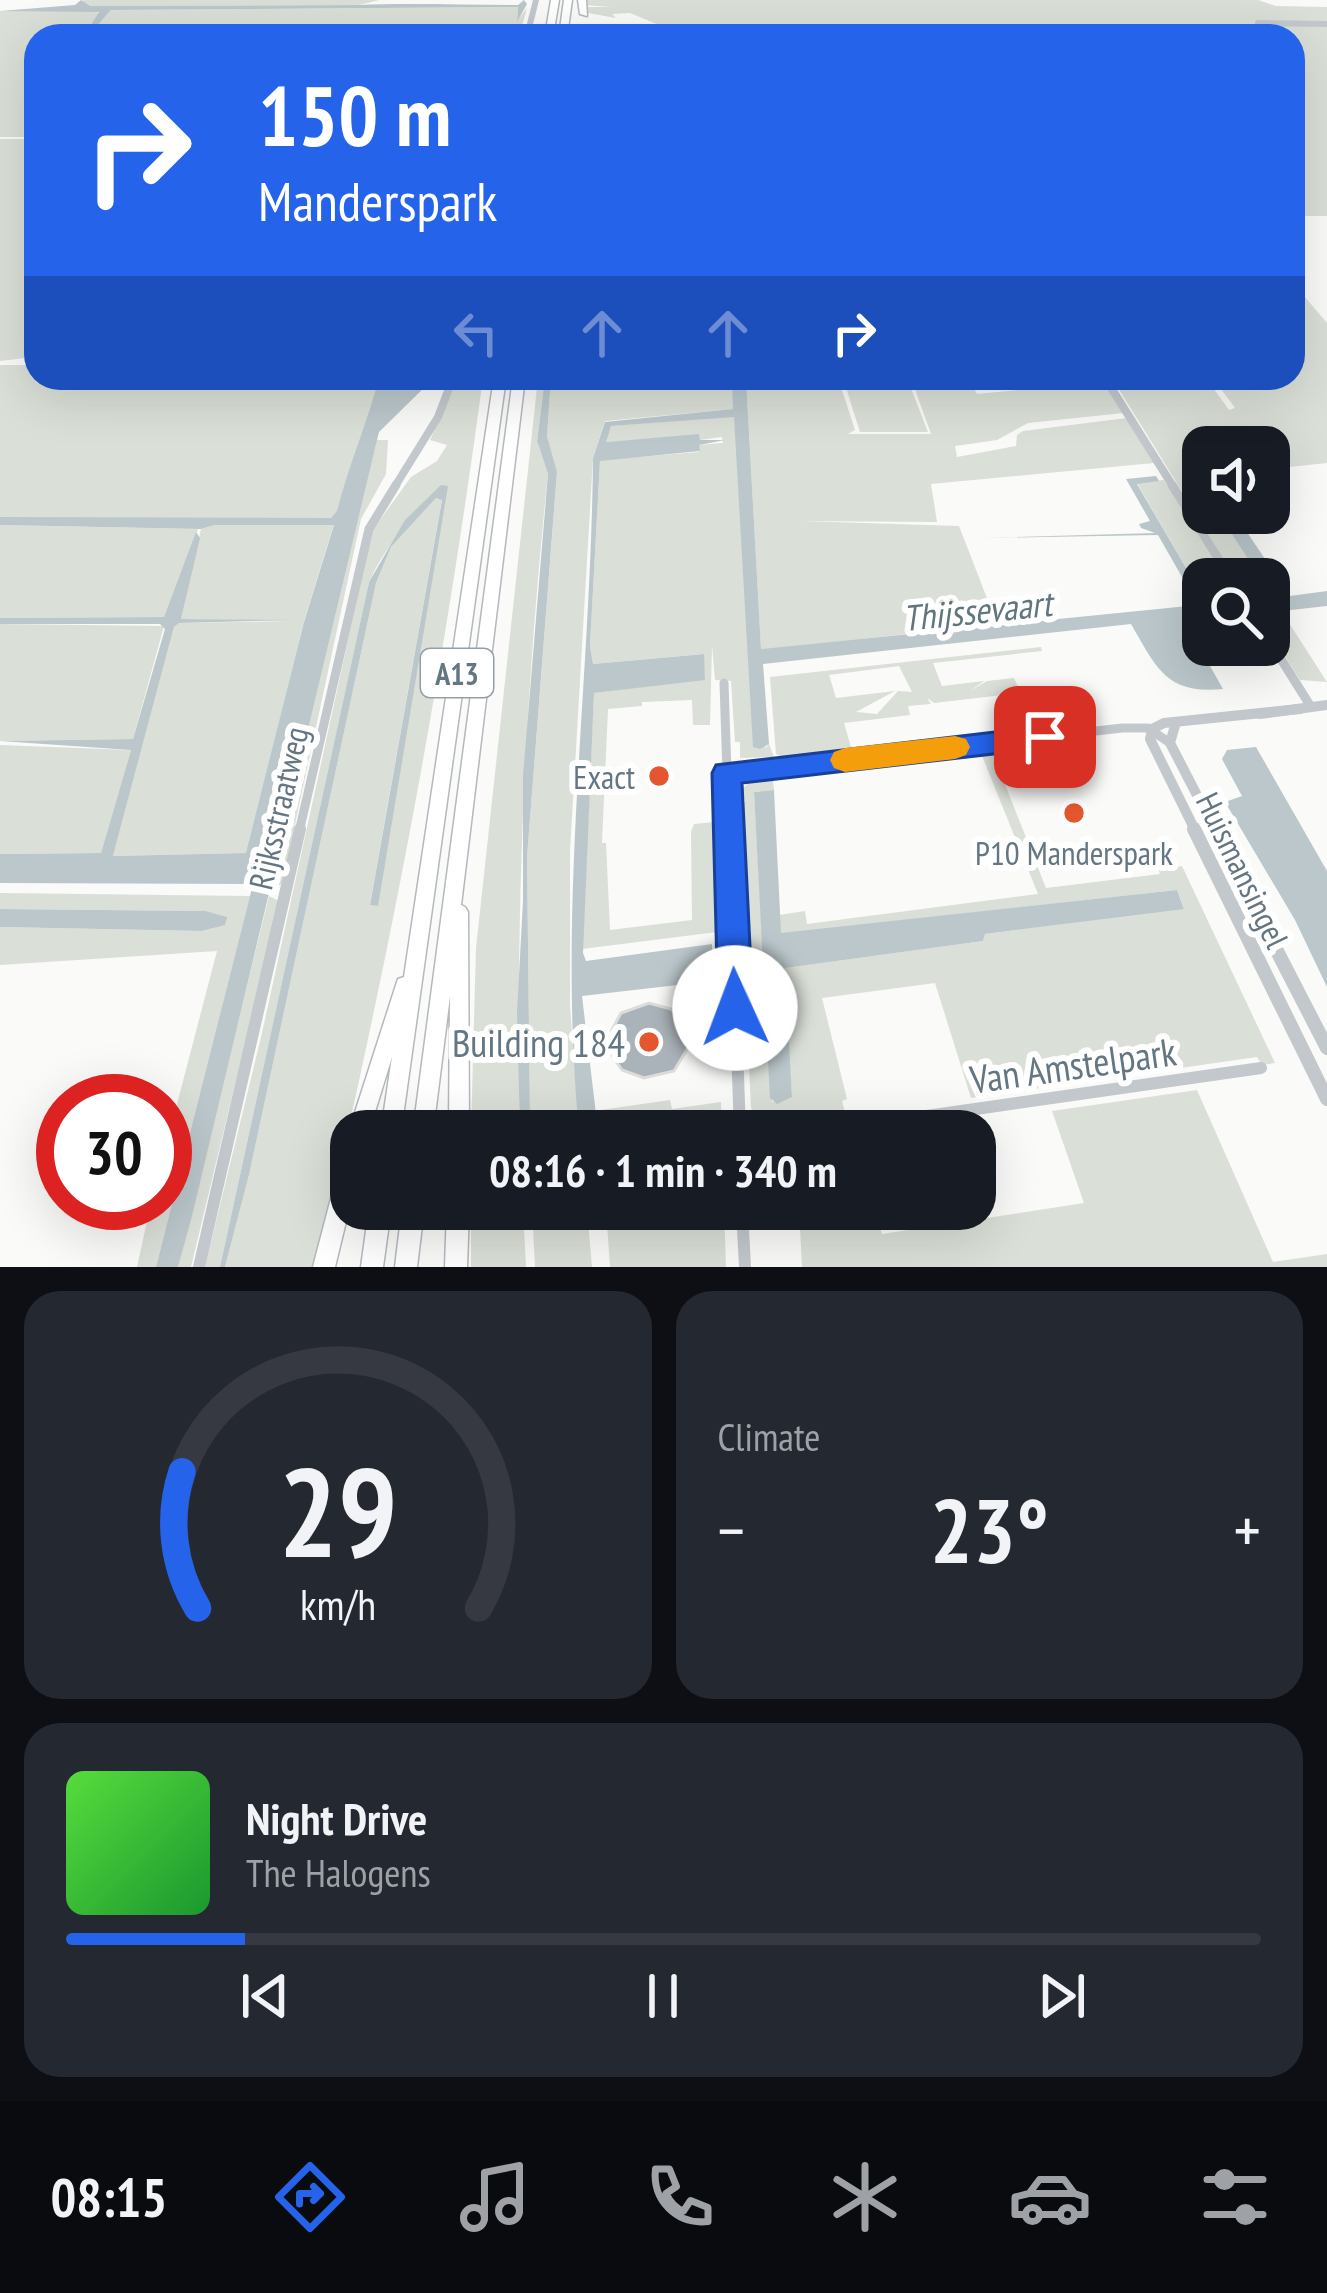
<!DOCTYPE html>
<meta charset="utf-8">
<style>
body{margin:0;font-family:"PT Sans Narrow",sans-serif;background:#242831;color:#f1f3f6;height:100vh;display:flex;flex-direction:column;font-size:45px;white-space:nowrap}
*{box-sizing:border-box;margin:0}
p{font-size:39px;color:#9ea1a6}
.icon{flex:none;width:66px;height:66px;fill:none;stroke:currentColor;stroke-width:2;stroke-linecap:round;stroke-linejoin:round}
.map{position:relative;height:1267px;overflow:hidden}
.drawer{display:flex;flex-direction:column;gap:24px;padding:24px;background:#0d0f14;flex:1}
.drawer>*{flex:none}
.guide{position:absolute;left:24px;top:24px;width:1281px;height:366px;border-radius:36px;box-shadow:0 12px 48px #0002;background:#2563eb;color:#fff;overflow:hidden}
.controls{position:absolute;left:1182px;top:426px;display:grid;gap:24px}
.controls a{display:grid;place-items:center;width:108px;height:108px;border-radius:24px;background:#171b24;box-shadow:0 12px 48px #0002;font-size:60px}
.speed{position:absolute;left:36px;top:1074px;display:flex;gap:24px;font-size:60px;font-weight:700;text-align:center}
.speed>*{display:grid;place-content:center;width:156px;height:156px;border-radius:50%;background:#171b24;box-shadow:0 12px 48px #0002;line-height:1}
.speed .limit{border:18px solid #d22;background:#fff;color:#111}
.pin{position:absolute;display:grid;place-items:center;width:102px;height:102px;color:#fff;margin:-51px;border-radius:24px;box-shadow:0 6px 18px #0006}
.me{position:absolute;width:132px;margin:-66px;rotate:358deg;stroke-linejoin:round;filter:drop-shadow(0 0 9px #0008)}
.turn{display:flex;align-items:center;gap:42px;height:252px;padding:0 36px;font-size:54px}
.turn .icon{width:156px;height:156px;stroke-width:2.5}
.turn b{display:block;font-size:84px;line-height:102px}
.lanes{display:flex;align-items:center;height:114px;padding:0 36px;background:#0003;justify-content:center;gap:60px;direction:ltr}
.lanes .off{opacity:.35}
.big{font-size:90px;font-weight:700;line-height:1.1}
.drawer .card{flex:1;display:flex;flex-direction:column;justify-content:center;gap:18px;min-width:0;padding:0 42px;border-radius:36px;background:#242831}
.drawer .dial{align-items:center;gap:0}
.dial svg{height:312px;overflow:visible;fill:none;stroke:#363941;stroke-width:7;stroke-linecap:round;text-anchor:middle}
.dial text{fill:#f1f3f6;stroke:none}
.song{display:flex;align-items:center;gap:36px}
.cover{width:144px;height:144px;border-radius:18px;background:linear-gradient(135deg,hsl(110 70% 55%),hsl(130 70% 35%))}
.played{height:12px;border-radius:6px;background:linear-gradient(90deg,#2563eb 15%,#363941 15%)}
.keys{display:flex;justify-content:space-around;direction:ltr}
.heat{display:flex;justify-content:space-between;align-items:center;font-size:66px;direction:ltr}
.drawer .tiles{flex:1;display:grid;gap:24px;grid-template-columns:1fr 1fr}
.card:last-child{grid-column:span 2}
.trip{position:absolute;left:330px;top:1110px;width:666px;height:120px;border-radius:36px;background:#171b24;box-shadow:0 12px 48px #0002;font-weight:700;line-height:120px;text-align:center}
.tabs{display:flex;height:192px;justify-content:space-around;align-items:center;background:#090b0e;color:#9ea1a6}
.tabs .icon{width:84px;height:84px}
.tabs .selected{color:#2563eb}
.tabs b{font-size:54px;color:#f1f3f6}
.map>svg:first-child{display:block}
</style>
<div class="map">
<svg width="1327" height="1267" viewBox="0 0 1327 1267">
<rect width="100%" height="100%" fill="#fafaf8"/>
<g fill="#dadfd7" fill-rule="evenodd">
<path d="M83 0H379L359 5 90 6 82 5Z"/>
<path d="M583 0H1258L1276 6 1327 7V216H1293V36H660L659 25 630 13 612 14 616 18 588 13 584 7H611L584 5Z"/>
<path d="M518 7 517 21 527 8 519 36H513L517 24 510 36H407V29L404 36H88L111 10Z"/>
<path d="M0 11 93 10 100 14 84 36H36V137H0Z"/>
<path d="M0 139H36V340L25 358 0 361Z"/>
<path d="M1293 283 1327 323V463L1269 469V447H1203V513H1218L1261 579H1236L1112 378H1206L1229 410 1235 408 1213 378H1293Z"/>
<path d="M0 365H36V378H387L341 520 0 522Z"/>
<path d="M458 378H483C443 677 387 974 316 1267H225L249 1175 376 583 391 547 436 498 442 499 370 904 377 906 447 486C415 516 387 541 369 582L220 1267H205L262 1033 372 531 411 477 437 461 447 445 430 440Z"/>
<path d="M538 378H545L537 441 548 474C525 692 515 912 520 1131H471L476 948Z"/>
<path d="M551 378H732L734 409 605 421 593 458 570 851V1005L579 1131H554L553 1124 532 1123 530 1115 527 857 557 473 547 436Z"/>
<path d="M746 378H838L855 430 848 434H931L911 378H969L977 394 1048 387 1044 378H1102L1123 413 1028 423 997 440 955 446 957 457 1016 446 1017 435 1023 431 1127 418 1154 463 931 484 937 522 800 521 959 526 997 624 761 650Z"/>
<path d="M843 378H907L928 432H860Z"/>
<path d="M734 416 765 748 769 744 774 757 740 758V742H735L731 681 715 680 712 645 710 725H693L692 700 642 702V706L608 709 602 843H606L610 930 692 920 691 832 694 824 714 822 717 932 582 949 594 693 705 679 703 654 593 664 590 646 600 460 699 452 698 445 723 443 722 437 700 440 699 435 605 442 611 426Z"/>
<path d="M377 440H388L386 474 361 519 282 884 270 888Z"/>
<path d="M1164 480 1225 579H1203V597L1137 483Z"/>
<path d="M334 524 304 621 247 853 113 856 174 627 179 623 292 621 181 619 201 529 215 525Z"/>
<path d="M0 525 198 529 164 617 0 618Z"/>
<path d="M1269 592 1327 682 1300 680 1269 631Z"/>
<path d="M0 624 164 626 133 739 0 741Z"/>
<path d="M1041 647 1042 651 933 663 942 686 984 681 970 691 987 681 1014 678 1021 693 934 703 927 698 931 704 908 706 910 715 844 723 851 747 924 739 922 744 787 759 776 754 770 677ZM899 666 912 692 898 691 877 714 856 712 895 691 836 698 829 675Z"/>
<path d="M0 745 131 750 101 853 0 854Z"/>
<path d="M993 754 1046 888 1160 874 1158 869 1182 866 1275 1063 1262 1065 1257 1057 971 1098 935 983 822 998 847 1099 842 1101 846 1116 762 1126 751 1108 737 805 745 802 743 788 748 783 773 780 774 790 754 792 772 1102 792 1097 784 968 983 941 985 934 1184 908 1177 890 780 934 779 915 805 911 807 924 1038 894 982 756Z"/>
<path d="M0 893 250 896 156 1267H137L151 1203H165V1150L217 951 0 965V927L202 931 224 925 205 911 0 909Z"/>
<path d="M269 896 279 901 191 1267H178Z"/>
<path d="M1197 1090 1273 1262 1327 1254V1267H802L799 1209H875L882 1234 1084 1203 1052 1111Z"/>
<path d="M670 1100 672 1109 721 1102 722 1131H598L594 1111Z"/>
<path d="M471 1209H523L526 1267H471Z"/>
<path d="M532 1209H587L592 1267H535Z"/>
<path d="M606 1209H724L726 1267H610Z"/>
</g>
<g fill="#bbc7cb">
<path d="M81 0 90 6 359 5C406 3 465 5 518 5L524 0 527 4 517 22 518 7 111 10 97 26 519 24 513 36V27L100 29 84 36 99 12 0 11 75 5Z"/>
<path d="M379 378H434L379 432 192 1216 178 1267H156L253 884 0 883V854L101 853 131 750 0 741 133 739 165 629 160 624H0V618L164 617 196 532 200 538 181 619 293 620 179 623 174 627 113 856 246 853 304 622 334 525H215L201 529 0 525V517L331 518 337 511C349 464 367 424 379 378Z"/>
<path d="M545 378H551L547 436 557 472 527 857 530 1115 532 1123 554 1124V1131H520L517 1012 523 901V776L548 474 537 441Z"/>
<path d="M732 378H746L761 649 1198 605 1158 535 981 538 1155 533 1141 528 1139 524 1150 521 1126 479 1156 476 1159 481 1137 484 1203 597V616L1184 620 1223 689C1166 695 1156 667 1131 624L763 664 769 744 760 749 753 747 734 417 611 426 606 442 699 434 700 440H725L699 445 700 451 600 461 590 646 593 664 704 654 705 680 594 693 583 953 586 961 712 944V981L582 996 598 1131H579C557 906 591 683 593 458L605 422 733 409Z"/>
<path d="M441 485 448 486 378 906 370 905 442 500 436 498 391 547 376 583 249 1175 225 1267H220L369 582 405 520Z"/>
<path d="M1218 513H1234L1290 596 1327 591V606L1282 611 1269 592V579H1261Z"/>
<path d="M1256 747 1327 871V987L1295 920 1225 802 1242 796 1222 759 1227 750Z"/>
<path d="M774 790 781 933 1177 890 1184 909 985 934 983 941 785 968 792 1097 777 1104 770 1098 754 792Z"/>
<path d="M0 909 205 911 227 917 225 925 202 931 0 927Z"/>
</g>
<path fill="#aab3b9" stroke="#dcdcda" stroke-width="3" d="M649 1003 671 1009 688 1028 695 1027 698 1045 689 1046 674 1071 644 1078 622 1070 609 1051 602 1052 600 1040 607 1039 621 1013Z"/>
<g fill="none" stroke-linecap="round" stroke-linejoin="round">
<defs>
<g id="motorway">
<path d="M551 0H559L553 36H545Z"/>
<path d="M564 0H572L567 36H559Z"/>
<path d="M578 0H586L587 16 580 14Z"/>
<path d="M494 378H506L401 1131H381L392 1057 369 1131H351V1136L349 1131 396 985 398 979 404 977Z"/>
<path d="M513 378H525L461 905 465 907 468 912 469 1131H449L450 996 433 1131H413Z"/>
<path d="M351 1150V1201L335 1267H313L341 1160 344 1153Z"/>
<path d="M369 1209H391L383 1267H361Z"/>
<path d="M402 1209H424L417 1267H395Z"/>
<path d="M447 1209H469L467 1267H445Z"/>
</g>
</defs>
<use href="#motorway" stroke="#b4b9bd" stroke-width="3"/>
<g stroke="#c3c8cc" stroke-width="6">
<path d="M1258 23 1327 24"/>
<path d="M527 36 536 0"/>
</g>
<g stroke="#c3c8cc" stroke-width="8">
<path d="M1105 378 1174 488"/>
<path d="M394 488 438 417 453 378"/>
</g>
<g stroke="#c3c8cc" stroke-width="9">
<path d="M1172 485 1231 579"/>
<path d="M1269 640 1311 707"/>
<path d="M724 683 729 832"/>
<path d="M727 774 1122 728H1148L1170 743"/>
<path d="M299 832 369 529 396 485"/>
</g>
<g stroke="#c3c8cc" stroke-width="12">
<path d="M729 829 740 1131"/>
<path d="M822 1131 1261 1068"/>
<path d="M742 1209 745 1267"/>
<path d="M199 1267 300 829"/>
</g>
<g stroke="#c3c8cc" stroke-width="10">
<path d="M1260 714 1327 705"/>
<path d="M1176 722 1170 743 1216 832"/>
<path d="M1196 832 1150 739 1152 729 1164 723 1300 709"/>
</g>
<g stroke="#c3c8cc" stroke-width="14">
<path d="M1194 829 1327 1099"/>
<path d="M1214 829 1327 1048"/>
</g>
<use href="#motorway" fill="#fff" fill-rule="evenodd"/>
</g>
<path fill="#2563eb" stroke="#184099" stroke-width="3" d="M1045 726 1056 729 1060 737 1056 745 1045 748 742 783 753 1008 747 1019 735 1023 723 1019 718 1008 712 773 716 765Z"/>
<path fill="#f59e0b" d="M955 736 966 739 970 747 966 755 955 759 845 772 834 768 830 760 834 752 845 748Z"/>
<g fill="#e4572e" stroke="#fff" stroke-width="4.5">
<circle cx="659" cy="776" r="12"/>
<circle cx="1074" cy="813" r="12"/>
<circle cx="649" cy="1042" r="12"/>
</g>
<g text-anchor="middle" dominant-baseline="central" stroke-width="12" stroke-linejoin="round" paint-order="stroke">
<rect fill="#fff" stroke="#939fa8" stroke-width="3" x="421" y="649" width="72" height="48" rx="9"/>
<g font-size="30" font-weight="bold" fill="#657683">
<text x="457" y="673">A13</text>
</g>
<g font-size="33" fill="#657683" stroke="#fff" text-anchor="end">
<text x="635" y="776">Exact</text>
<text x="1074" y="852" text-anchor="middle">P10 Manderspark</text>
</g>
<g font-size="33" fill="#657683" stroke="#fff">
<text transform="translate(278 808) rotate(-77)">Rijksstraatweg</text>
<text transform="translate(1243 870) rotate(64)">Huismansingel</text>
</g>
<g font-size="36" font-style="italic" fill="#60757c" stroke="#fff">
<text transform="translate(977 610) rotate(-6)">Thijssevaart</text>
</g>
<g font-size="39" fill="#657683" stroke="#fff" text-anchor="end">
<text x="625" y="1042">Building 184</text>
</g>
<g font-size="39" fill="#657683" stroke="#fff">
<text transform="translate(1073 1065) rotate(-8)">Van Amstelpark</text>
</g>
</g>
</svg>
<div class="controls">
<a><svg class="icon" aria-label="sound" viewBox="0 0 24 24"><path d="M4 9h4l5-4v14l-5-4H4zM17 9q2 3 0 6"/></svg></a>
<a><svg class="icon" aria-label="search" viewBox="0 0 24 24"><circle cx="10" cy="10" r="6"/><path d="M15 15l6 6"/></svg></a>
</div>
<div class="speed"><div class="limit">30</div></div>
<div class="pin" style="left:1045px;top:737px;background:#d93025"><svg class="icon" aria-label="arrive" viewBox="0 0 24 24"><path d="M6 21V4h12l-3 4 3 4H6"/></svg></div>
<svg class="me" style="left:735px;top:1008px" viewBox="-20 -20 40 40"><circle r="19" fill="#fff"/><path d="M0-13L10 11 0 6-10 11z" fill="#2563eb"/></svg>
<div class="trip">08:16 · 1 min · 340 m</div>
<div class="guide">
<div class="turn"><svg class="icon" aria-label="right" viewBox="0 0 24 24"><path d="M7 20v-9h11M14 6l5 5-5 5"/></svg><div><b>150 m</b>Manderspark</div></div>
<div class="lanes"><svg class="icon off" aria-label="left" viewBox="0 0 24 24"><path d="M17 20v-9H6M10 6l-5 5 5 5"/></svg><svg class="icon off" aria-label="ahead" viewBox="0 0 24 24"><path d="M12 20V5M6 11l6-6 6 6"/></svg><svg class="icon off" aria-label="ahead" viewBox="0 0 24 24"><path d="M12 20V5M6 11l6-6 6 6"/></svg><svg class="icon" aria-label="right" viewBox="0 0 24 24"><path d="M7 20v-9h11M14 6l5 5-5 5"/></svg></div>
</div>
</div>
<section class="drawer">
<div class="tiles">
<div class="card dial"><svg viewBox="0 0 100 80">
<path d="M14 69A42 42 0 1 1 86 69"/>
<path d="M14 69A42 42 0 0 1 10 34" stroke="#2563eb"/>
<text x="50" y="56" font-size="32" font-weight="700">29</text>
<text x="50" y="72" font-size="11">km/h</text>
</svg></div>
<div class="card"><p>Climate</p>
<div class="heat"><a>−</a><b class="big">23°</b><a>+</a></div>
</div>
<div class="card">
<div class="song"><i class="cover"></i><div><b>Night Drive</b><p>The Halogens</p></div></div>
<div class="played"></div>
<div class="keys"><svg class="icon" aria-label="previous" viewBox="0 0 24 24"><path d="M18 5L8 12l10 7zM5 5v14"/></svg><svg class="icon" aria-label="pause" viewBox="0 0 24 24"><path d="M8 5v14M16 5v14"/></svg><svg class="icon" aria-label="next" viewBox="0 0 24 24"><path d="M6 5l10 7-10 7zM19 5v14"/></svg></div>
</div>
</div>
</section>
<nav class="tabs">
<b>08:15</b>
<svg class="icon selected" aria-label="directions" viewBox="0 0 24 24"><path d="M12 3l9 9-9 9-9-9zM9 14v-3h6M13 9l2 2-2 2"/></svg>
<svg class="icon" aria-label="music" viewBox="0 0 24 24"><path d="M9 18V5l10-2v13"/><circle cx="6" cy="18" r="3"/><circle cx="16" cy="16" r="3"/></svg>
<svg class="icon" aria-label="phone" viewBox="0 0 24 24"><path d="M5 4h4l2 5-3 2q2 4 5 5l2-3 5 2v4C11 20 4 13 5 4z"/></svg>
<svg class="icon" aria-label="climate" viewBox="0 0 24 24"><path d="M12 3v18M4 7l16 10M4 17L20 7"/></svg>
<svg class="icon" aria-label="car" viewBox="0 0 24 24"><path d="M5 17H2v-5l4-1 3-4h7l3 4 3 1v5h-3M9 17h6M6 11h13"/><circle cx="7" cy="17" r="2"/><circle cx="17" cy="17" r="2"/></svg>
<svg class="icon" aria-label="filters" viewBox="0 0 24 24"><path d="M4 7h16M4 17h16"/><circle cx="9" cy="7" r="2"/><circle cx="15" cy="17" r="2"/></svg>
</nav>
